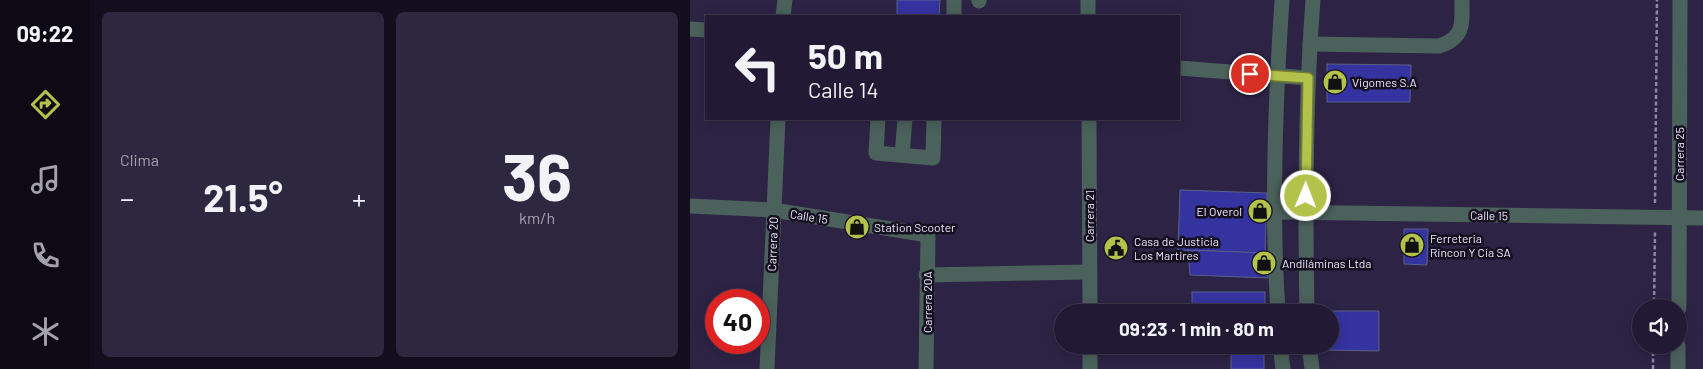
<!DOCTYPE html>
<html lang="es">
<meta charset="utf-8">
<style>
body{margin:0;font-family:Barlow,sans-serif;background:#2e2740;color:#f1f3f6;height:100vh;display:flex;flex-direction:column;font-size:19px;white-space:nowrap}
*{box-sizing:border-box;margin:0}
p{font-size:16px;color:#a2a1ac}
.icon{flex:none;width:28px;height:28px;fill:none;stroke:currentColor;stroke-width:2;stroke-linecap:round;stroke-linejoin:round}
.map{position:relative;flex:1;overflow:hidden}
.panel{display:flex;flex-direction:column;gap:12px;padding:12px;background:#130e1d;width:600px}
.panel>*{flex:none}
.guide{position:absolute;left:15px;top:15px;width:475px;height:105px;border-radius:0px;box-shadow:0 2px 12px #0003,0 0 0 1px #3f384f;background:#221a34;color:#f1f3f6;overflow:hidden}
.buttons{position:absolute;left:942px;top:299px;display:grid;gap:10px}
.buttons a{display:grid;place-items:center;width:55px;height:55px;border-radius:50%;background:#221a34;box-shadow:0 2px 12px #0003,0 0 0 1px #3f384f;font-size:25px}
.speed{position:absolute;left:15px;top:289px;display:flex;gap:10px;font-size:25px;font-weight:700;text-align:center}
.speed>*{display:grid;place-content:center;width:65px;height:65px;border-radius:50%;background:#221a34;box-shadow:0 2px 12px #0003,0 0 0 1px #3f384f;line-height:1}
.speed .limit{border:8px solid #d22;background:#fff;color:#111}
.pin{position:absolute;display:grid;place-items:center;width:42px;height:42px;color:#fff;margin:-21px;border:2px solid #fff;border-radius:50%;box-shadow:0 1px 5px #0007}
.me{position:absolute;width:55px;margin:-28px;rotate:1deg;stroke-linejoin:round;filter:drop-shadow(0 0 4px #0008)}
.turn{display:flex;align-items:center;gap:18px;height:105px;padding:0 20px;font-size:22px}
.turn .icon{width:65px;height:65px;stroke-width:2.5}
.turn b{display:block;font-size:35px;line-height:42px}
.big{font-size:38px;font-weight:700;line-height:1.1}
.panel .tile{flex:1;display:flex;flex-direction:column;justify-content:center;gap:8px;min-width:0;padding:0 18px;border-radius:8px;background:#2e2740}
.panel .dial{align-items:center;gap:0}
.dial b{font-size:65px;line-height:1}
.heat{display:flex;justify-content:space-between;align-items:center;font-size:28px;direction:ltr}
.panel .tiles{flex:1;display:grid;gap:12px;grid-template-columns:repeat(2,1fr)}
.trip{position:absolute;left:364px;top:304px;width:285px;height:50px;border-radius:25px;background:#221a34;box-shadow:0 2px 12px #0003,0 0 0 1px #3f384f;font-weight:700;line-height:50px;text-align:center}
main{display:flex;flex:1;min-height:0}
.tabs{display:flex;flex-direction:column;width:90px;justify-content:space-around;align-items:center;background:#0e0a15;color:#a2a1ac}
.tabs .icon{width:35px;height:35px}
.tabs .active{color:#b3c24b}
.tabs b{font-size:22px;color:#f1f3f6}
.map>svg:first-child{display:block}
</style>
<main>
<nav class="tabs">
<b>09:22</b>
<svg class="icon active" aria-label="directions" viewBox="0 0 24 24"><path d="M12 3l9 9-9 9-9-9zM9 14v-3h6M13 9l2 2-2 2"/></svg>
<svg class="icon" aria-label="music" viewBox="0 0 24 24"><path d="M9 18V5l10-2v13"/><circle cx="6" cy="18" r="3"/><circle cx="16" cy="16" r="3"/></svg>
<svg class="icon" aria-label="phone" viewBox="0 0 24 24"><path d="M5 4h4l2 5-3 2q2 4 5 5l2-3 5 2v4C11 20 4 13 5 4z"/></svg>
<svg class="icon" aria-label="climate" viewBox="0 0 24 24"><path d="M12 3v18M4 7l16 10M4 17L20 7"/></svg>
</nav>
<section class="panel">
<div class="tiles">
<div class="tile"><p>Clima</p>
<div class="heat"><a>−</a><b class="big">21.5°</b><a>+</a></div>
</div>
<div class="tile dial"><b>36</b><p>km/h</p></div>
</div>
</section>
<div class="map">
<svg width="1013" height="369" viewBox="0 0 1013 369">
<rect width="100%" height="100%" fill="#2d2345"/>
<g fill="#35339f" stroke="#596087">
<path d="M207 0H250L249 16H207Z"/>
<path d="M637 64 721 65 720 102H637Z"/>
<path d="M490 190 577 193 575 253 488 250Z"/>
<path d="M714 229H738L737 265 714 264Z"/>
<path d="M498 250 575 253 578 278 500 275Z"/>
<rect x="502" y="292" width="73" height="20"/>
<path d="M636 311H689V351L636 350V345H640V312H636Z"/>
<rect x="541" y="345" width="33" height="24"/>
</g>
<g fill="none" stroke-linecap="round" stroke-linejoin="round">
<g stroke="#8e87a3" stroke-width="2.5" stroke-dasharray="4 2.5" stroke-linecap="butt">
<path d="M965 203 967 0"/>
<path d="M964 308 965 231"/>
<path d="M963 369V345"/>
</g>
<g stroke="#4b615b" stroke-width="15">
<path d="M264 0V16"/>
<path d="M398 0V16"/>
<path d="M289 1V0"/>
<path d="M93 16 95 0"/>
<path d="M0 29 16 30"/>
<path d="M620 44 749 46C775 38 772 23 772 0"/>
<path d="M489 68 618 78"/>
<path d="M188 119 186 153 243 158 244 119"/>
<path d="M399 119 400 312"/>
<path d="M212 155 215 119"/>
<path d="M0 206 83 210 238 235 236 369"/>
<path d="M586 212 1013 218"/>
<path d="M236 275 399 272"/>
<path d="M989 308 990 0"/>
<path d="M588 312C581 209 585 104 592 0"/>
<path d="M617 312C615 208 615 104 623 0"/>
<path d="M400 345V369"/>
<path d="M590 345 593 369"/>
<path d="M619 345 622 369"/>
<path d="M77 369 88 119"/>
<path d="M988 369V345"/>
</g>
</g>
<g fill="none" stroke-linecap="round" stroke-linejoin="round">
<defs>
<path id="route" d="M560 74 618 78 616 196"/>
</defs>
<use href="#route" stroke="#747e31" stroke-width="12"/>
<use href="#route" stroke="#b3c24b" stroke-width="9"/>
</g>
<defs>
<symbol id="shop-disc" viewBox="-11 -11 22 22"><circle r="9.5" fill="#b3c24b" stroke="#14101f"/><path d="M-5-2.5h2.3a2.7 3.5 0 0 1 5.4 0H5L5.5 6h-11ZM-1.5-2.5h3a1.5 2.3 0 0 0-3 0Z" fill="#111"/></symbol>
<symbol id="civic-disc" viewBox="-11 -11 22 22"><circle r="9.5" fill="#b3c24b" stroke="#14101f"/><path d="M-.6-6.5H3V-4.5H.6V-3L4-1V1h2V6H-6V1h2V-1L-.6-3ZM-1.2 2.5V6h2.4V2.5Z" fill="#111"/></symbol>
</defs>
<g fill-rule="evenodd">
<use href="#shop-disc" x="631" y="68" width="28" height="28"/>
<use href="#shop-disc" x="556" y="197" width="28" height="28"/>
<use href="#shop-disc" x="153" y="213" width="28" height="28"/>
<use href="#shop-disc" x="708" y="231" width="28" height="28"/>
<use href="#civic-disc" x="412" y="234" width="28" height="28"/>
<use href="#shop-disc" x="560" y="249" width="28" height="28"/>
</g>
<g text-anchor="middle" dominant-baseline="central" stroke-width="5" stroke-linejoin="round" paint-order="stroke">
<g font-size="12" fill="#ebe6fc" stroke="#14101f" text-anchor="start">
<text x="662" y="82">Vigomes S.A</text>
<text x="552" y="211" text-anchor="end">El Overol</text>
<text x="184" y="227">Station Scooter</text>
<text x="740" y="238">Ferreteria<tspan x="740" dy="14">Rincon Y Cia SA</tspan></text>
<text x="444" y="241">Casa de Justicia<tspan x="444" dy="14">Los Martires</tspan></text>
<text x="592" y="263">Andiláminas Ltda</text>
</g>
<g font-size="12" fill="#ebe6fc" stroke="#14101f">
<text transform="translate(989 154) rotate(-90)">Carrera 25</text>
<text transform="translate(799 215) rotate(1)">Calle 15</text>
<text transform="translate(119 216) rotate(9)">Calle 15</text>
<text transform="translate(399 216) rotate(-90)">Carrera 21</text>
<text transform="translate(82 244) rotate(-88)">Carrera 20</text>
<text transform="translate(237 302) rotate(-90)">Carrera 20A</text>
</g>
</g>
</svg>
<div class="buttons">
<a><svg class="icon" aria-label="sound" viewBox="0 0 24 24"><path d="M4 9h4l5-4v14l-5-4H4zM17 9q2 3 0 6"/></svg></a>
</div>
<div class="speed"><div class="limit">40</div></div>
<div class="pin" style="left:560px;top:74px;background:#d93025"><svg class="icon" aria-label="arrive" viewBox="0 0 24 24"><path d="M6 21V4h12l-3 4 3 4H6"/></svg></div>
<svg class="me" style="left:616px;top:196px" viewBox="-20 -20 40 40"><circle r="17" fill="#b3c24b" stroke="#fff" stroke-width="3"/><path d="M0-11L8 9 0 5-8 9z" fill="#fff"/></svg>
<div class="trip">09:23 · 1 min · 80 m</div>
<div class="guide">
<div class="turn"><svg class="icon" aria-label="left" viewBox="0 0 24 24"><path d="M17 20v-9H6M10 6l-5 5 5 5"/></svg><div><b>50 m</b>Calle 14</div></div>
</div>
</div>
</main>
